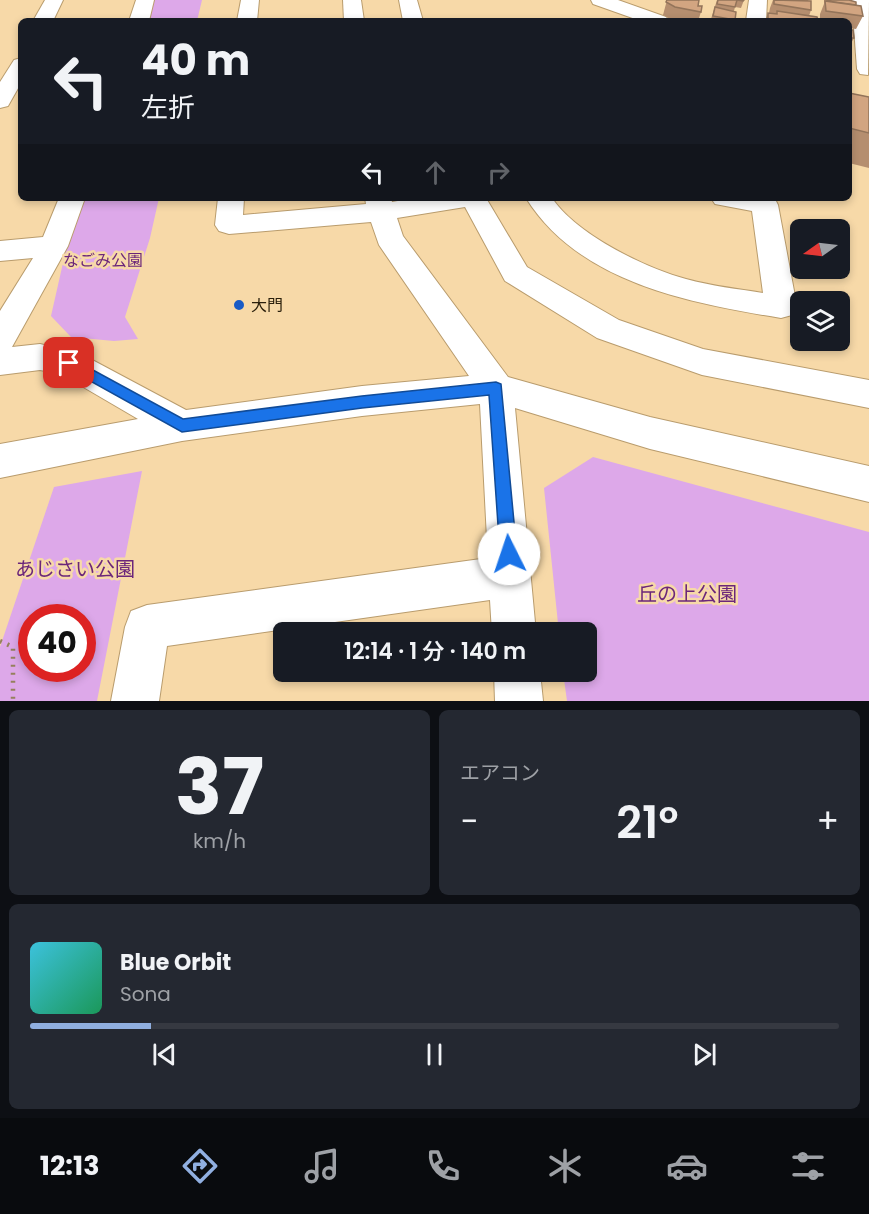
<!DOCTYPE html>
<html lang="ja">
<meta charset="utf-8">
<style>
body{margin:0;font-family:Poppins,"Noto Sans JP",sans-serif;background:#242831;color:#f1f3f6;height:100vh;display:flex;flex-direction:column;font-size:22px;white-space:nowrap}
*{box-sizing:border-box;margin:0}
p{font-size:20px;color:#9ea1a6}
.icon{flex:none;width:33px;height:33px;fill:none;stroke:currentColor;stroke-width:2;stroke-linecap:round;stroke-linejoin:round}
.map{position:relative;height:701px;overflow:hidden}
.panel{display:flex;flex-direction:column;gap:9px;padding:9px;background:#0d0f14;flex:1}
.panel>*{flex:none}
.banner{position:absolute;left:18px;top:18px;width:834px;height:183px;border-radius:9px;box-shadow:0 3px 9px #0003;background:#171b24;color:#f1f3f6;overflow:hidden}
.needle{width:39px;rotate:256deg}
.buttons{position:absolute;left:790px;top:219px;display:grid;gap:12px}
.buttons a{display:grid;place-items:center;width:60px;height:60px;border-radius:9px;background:#171b24;box-shadow:0 3px 9px #0003;font-size:30px}
.speed{position:absolute;left:18px;top:604px;display:flex;gap:12px;font-size:30px;font-weight:700;text-align:center}
.speed>*{display:grid;place-content:center;width:78px;height:78px;border-radius:50%;background:#171b24;box-shadow:0 3px 9px #0003;line-height:1}
.speed .limit{border:9px solid #d22;background:#fff;color:#111}
.pin{position:absolute;display:grid;place-items:center;width:51px;height:51px;color:#fff;margin:-26px;border-radius:12px;box-shadow:0 3px 9px #0006}
.me{position:absolute;width:66px;margin:-33px;rotate:356deg;stroke-linejoin:round;filter:drop-shadow(0 0 4px #0008)}
.turn{display:flex;align-items:center;gap:21px;height:126px;padding:0 24px;font-size:27px}
.turn .icon{width:78px;height:78px;stroke-width:2.5}
.turn b{display:block;font-size:42px;line-height:51px}
.lanes{display:flex;align-items:center;height:57px;padding:0 24px;background:#0003;justify-content:center;gap:30px;direction:ltr}
.lanes .off{opacity:.35}
.big{font-size:45px;font-weight:600;line-height:1.1}
.panel .tile{flex:1;display:flex;flex-direction:column;justify-content:center;gap:9px;min-width:0;padding:0 21px;border-radius:9px;background:#242831}
.panel .dial{align-items:center;gap:0}
.dial b{font-size:78px;line-height:1}
.song{display:flex;align-items:center;gap:18px}
.cover{width:72px;height:72px;border-radius:9px;background:linear-gradient(135deg,hsl(190 70% 55%),hsl(150 70% 35%))}
.played{height:6px;border-radius:3px;background:linear-gradient(90deg,#90afe0 15%,#363941 15%)}
.keys{display:flex;justify-content:space-around;direction:ltr}
.heat{display:flex;justify-content:space-between;align-items:center;font-size:33px;direction:ltr}
.panel .tiles{flex:1;display:grid;gap:9px;grid-template-columns:1fr 1fr}
.tile:last-child{grid-column:span 2}
.trip{position:absolute;left:273px;top:622px;width:324px;height:60px;border-radius:9px;background:#171b24;box-shadow:0 3px 9px #0003;font-weight:600;line-height:60px;text-align:center}
.menu{display:flex;height:96px;justify-content:space-around;align-items:center;background:#090b0e;color:#9ea1a6}
.menu .icon{width:42px;height:42px}
.menu .active{color:#90afe0}
.menu b{font-size:27px;color:#f1f3f6}
.map>svg:first-child{display:block}
</style>
<div class="map">
<svg width="869" height="701" viewBox="0 0 869 701">
<rect width="100%" height="100%" fill="#f7d9a8"/>
<g fill="#dda8e9" fill-rule="evenodd">
<path d="M151 0H202L197 21H144Z"/>
<path d="M84 198H159L150 238 125 317 138 339 114 341 71 337 51 316 65 254Z"/>
<path d="M593 457 869 532V701H567L563 672H586V633H559L544 488Z"/>
<path d="M142 471 97 701H0V647L54 487ZM32 618H82V669H32Z"/>
</g>
<g fill="none" stroke-linecap="round" stroke-linejoin="round">
<defs>
<g id="minor">
<path d="M45 0H63L53 21H33Z"/>
<path d="M136 0H154L149 21H129Z"/>
<path d="M241 0H259L257 21H237Z"/>
<path d="M343 0H361L364 21H344Z"/>
<path d="M399 0H417L423 21H403Z"/>
<path d="M591 0H618L666 17 669 21H641L593 4Z"/>
<path d="M749 0H767L766 21H746Z"/>
<path d="M852 0H869L868 75 860 74 857 69Z"/>
<path d="M21 58V83L8 106 0 108V82L14 60Z"/>
<path d="M59 198H85L68 246 12 347 40 344 81 354 186 410 362 386 469 376 379 245 371 222 229 234 219 231 215 225 218 198H244L243 215 366 204 365 198H391L392 202 415 198H486L527 267 619 320 703 349 869 380V408L702 375 597 338 505 281 465 207 397 218 403 236 508 377 650 417 869 466V502L650 449 515 408 536 633H492L490 600 167 646 159 701H111L125 627 131 611 147 605 488 558 480 404 362 416 182 441 0 478V444L138 419 61 374 40 370 0 375V311L33 258 0 261V241L43 237Z"/>
<path d="M526 198H552C576 234 645 268 686 279 711 286 738 289 763 293L752 211 715 204 711 198 775 199 778 205 797 307 792 315 781 318C690 303 579 283 526 198Z"/>
<path d="M494 672H540L543 701H495Z"/>
</g>
</defs>
<use href="#minor" stroke="#b99c6d" stroke-width="2"/>
<path stroke="#95805d" stroke-width="4.5" stroke-dasharray="2 6" stroke-linecap="butt" d="M0 641 13 647V701"/>
<use href="#minor" fill="#fff" fill-rule="evenodd"/>
</g>
<g fill="#b58e6f">
<path d="M667 0 698 6 701 12 698 21H678L672 20 663 15Z"/>
<path d="M717 0H744L741 8 735 7 734 11 736 12 735 21H710L711 19Z"/>
<path d="M773 0H808L811 10 809 16 818 21H765L768 13H769L770 8Z"/>
<path d="M824 0H849L856 5 863 16 856 29 849 28V21H820V14L824 4Z"/>
<path d="M849 30 854 38 850 45H849Z"/>
<path d="M849 93 869 97V168L849 163Z"/>
</g>
<g fill="#d2a581" stroke="#93745a" stroke-width="1.5">
<path d="M667 0H699L698 6H702L701 12 675 7 666 2Z"/>
<path d="M718 0H744L743 1 737 0 735 7 717 4Z"/>
<path d="M774 0 811 1V10L774 4Z"/>
<path d="M827 0H849L856 2V5L827 1Z"/>
<path d="M825 1 861 6 863 16 826 11Z"/>
<path d="M715 7 736 12 735 20 713 16Z"/>
<path d="M777 11 817 17 818 21 768 20V13L777 14Z"/>
<path d="M849 30H853L854 38H849Z"/>
<path d="M849 93 869 97V133L849 128Z"/>
</g>
<path fill="#1a73e8" stroke="#114b97" stroke-width="1.5" d="M69 357 183 419 362 396 496 382 501 384 517 554 515 560 509 562 503 560 500 554 489 395 362 408 182 432 65 367 63 363Z"/>
<circle fill="#195bc6" stroke="#f7d9a8" stroke-width="2" cx="239" cy="305" r="6"/>
<g text-anchor="middle" dominant-baseline="central" stroke-width="5" stroke-linejoin="round" paint-order="stroke">
<g font-size="16" fill="#6b267a" stroke="#f7d9a8">
<text x="103" y="260">なごみ公園</text>
</g>
<g font-size="16" fill="#2b200c" stroke="#f7d9a8" text-anchor="start">
<text x="251" y="305">大門</text>
</g>
<g font-size="20" fill="#6b267a" stroke="#f7d9a8">
<text x="75" y="569">あじさい公園</text>
<text x="687" y="594">丘の上公園</text>
</g>
</g>
</svg>
<div class="buttons">
<a><svg class="needle" viewBox="-14 -14 28 28"><path d="M0-13l5 13h-10z" fill="#e53935"/><path d="M0 13l5-13h-10z" fill="#9ea1a6"/></svg></a>
<a><svg class="icon" aria-label="layers" viewBox="0 0 24 24"><path d="M12 4l9 5-9 5-9-5zM3 14l9 5 9-5"/></svg></a>
</div>
<div class="speed"><div class="limit">40</div></div>
<div class="pin" style="left:69px;top:363px;background:#d93025"><svg class="icon" aria-label="arrive" viewBox="0 0 24 24"><path d="M6 21V4h12l-3 4 3 4H6"/></svg></div>
<svg class="me" style="left:509px;top:554px" viewBox="-20 -20 40 40"><circle r="19" fill="#fff"/><path d="M0-13L10 11 0 6-10 11z" fill="#1a73e8"/></svg>
<div class="trip">12:14 · 1 分 · 140 m</div>
<div class="banner">
<div class="turn"><svg class="icon" aria-label="left" viewBox="0 0 24 24"><path d="M17 20v-9H6M10 6l-5 5 5 5"/></svg><div><b>40 m</b>左折</div></div>
<div class="lanes"><svg class="icon" aria-label="left" viewBox="0 0 24 24"><path d="M17 20v-9H6M10 6l-5 5 5 5"/></svg><svg class="icon off" aria-label="ahead" viewBox="0 0 24 24"><path d="M12 20V5M6 11l6-6 6 6"/></svg><svg class="icon off" aria-label="right" viewBox="0 0 24 24"><path d="M7 20v-9h11M14 6l5 5-5 5"/></svg></div>
</div>
</div>
<section class="panel">
<div class="tiles">
<div class="tile dial"><b>37</b><p>km/h</p></div>
<div class="tile"><p>エアコン</p>
<div class="heat"><a>−</a><b class="big">21°</b><a>+</a></div>
</div>
<div class="tile">
<div class="song"><i class="cover"></i><div><b>Blue Orbit</b><p>Sona</p></div></div>
<div class="played"></div>
<div class="keys"><svg class="icon" aria-label="previous" viewBox="0 0 24 24"><path d="M18 5L8 12l10 7zM5 5v14"/></svg><svg class="icon" aria-label="pause" viewBox="0 0 24 24"><path d="M8 5v14M16 5v14"/></svg><svg class="icon" aria-label="next" viewBox="0 0 24 24"><path d="M6 5l10 7-10 7zM19 5v14"/></svg></div>
</div>
</div>
</section>
<nav class="menu">
<b>12:13</b>
<svg class="icon active" aria-label="directions" viewBox="0 0 24 24"><path d="M12 3l9 9-9 9-9-9zM9 14v-3h6M13 9l2 2-2 2"/></svg>
<svg class="icon" aria-label="music" viewBox="0 0 24 24"><path d="M9 18V5l10-2v13"/><circle cx="6" cy="18" r="3"/><circle cx="16" cy="16" r="3"/></svg>
<svg class="icon" aria-label="phone" viewBox="0 0 24 24"><path d="M5 4h4l2 5-3 2q2 4 5 5l2-3 5 2v4C11 20 4 13 5 4z"/></svg>
<svg class="icon" aria-label="climate" viewBox="0 0 24 24"><path d="M12 3v18M4 7l16 10M4 17L20 7"/></svg>
<svg class="icon" aria-label="car" viewBox="0 0 24 24"><path d="M5 17H2v-5l4-1 3-4h7l3 4 3 1v5h-3M9 17h6M6 11h13"/><circle cx="7" cy="17" r="2"/><circle cx="17" cy="17" r="2"/></svg>
<svg class="icon" aria-label="filters" viewBox="0 0 24 24"><path d="M4 7h16M4 17h16"/><circle cx="9" cy="7" r="2"/><circle cx="15" cy="17" r="2"/></svg>
</nav>
